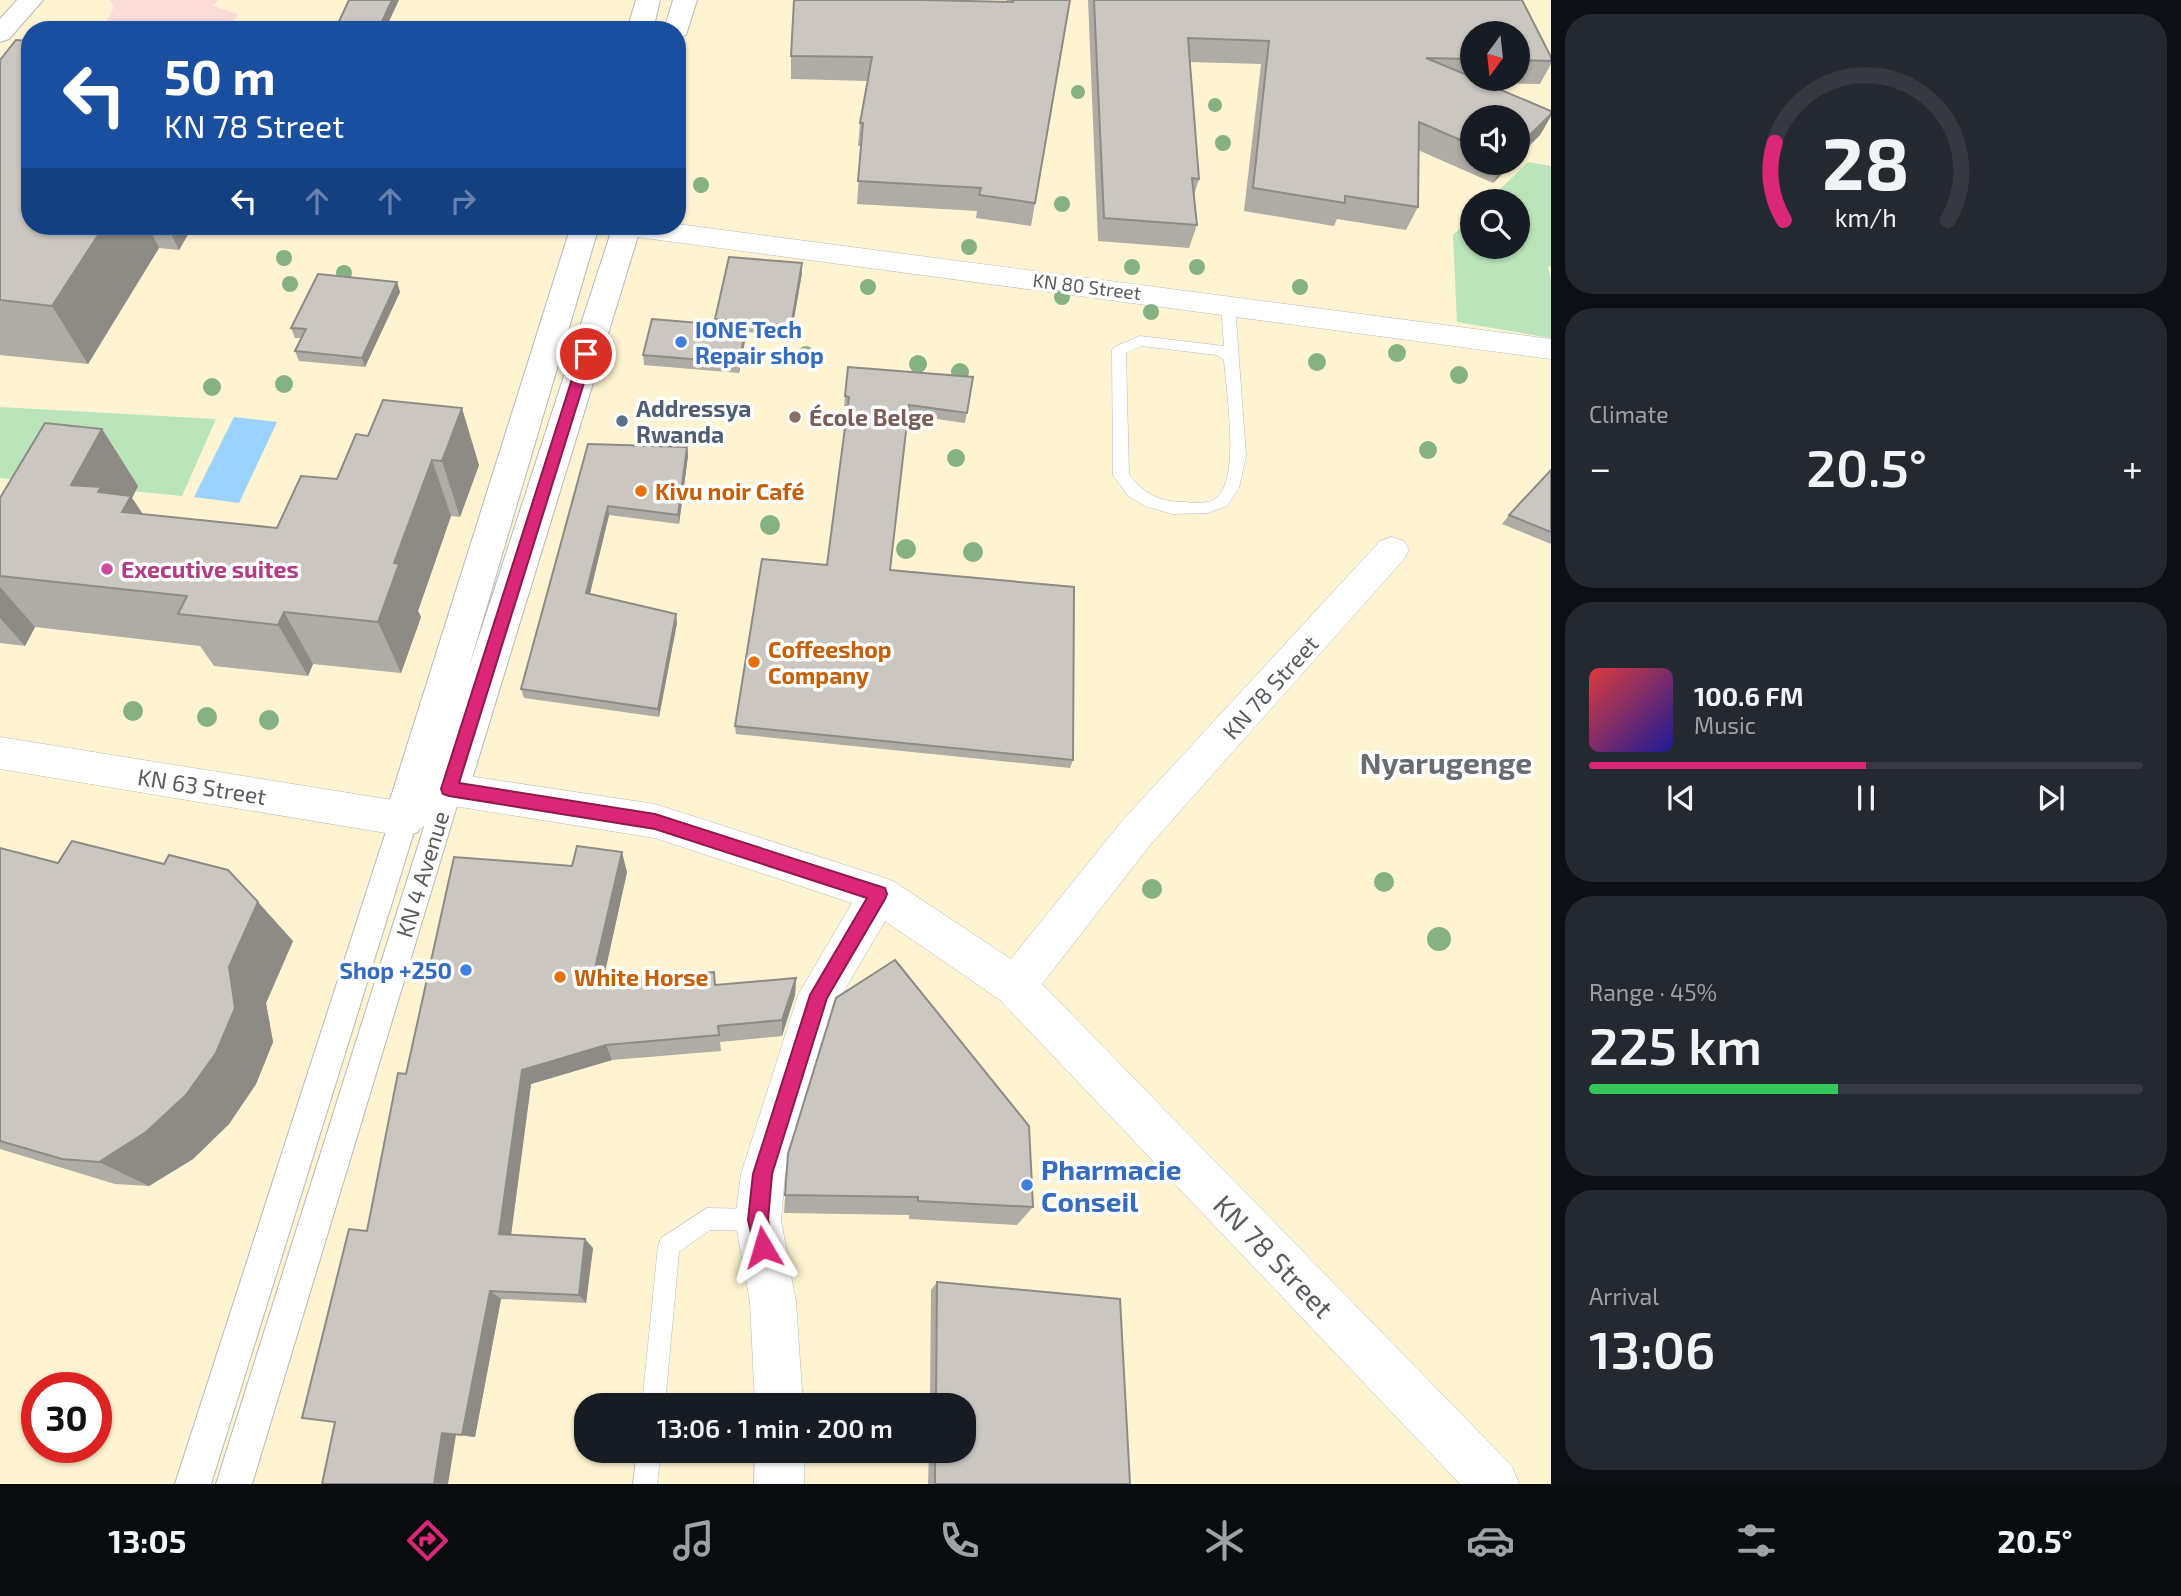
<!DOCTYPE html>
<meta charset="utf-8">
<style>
body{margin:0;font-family:"Exo 2",sans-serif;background:#242831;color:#f1f3f6;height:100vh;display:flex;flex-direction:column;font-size:26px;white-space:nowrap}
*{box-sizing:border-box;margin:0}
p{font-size:23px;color:#9ea1a6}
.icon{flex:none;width:38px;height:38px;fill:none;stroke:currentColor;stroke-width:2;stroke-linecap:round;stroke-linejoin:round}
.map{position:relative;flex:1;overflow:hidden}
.sheet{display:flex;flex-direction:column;gap:14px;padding:14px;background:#0d0f14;width:630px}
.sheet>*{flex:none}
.banner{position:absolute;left:21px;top:21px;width:665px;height:214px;border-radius:28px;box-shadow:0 2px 5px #0004;background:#1a4fa0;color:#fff;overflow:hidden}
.needle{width:46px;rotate:195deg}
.fabs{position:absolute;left:1460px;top:21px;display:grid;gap:14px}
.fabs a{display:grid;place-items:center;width:70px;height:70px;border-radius:50%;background:#171b24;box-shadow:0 2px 5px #0004;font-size:35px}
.speed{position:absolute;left:21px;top:1372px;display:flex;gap:14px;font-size:35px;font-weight:700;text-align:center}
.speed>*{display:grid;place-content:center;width:91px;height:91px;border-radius:50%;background:#171b24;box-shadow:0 2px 5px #0004;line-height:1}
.speed .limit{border:10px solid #d22;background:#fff;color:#111}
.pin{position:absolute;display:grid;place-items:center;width:60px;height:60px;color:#fff;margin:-30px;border:4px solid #fff;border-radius:50%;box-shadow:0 2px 7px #0007}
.me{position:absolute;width:77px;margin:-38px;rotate:353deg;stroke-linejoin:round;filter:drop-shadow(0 0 5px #0008)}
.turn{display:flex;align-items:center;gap:24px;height:147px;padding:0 28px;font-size:32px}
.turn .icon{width:91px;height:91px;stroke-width:2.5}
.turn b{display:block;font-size:49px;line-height:60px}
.lanes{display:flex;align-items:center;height:66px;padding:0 28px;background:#0003;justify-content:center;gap:35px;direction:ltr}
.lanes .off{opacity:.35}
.big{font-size:52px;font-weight:600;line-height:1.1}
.sheet .tile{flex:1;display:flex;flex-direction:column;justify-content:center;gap:10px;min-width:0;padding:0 24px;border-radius:28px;background:#242831}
.sheet .dial{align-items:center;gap:0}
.dial svg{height:182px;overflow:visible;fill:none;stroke:#363941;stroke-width:7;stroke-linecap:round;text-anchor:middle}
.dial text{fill:#f1f3f6;stroke:none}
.song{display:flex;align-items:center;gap:21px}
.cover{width:84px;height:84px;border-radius:10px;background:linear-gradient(135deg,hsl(0 70% 55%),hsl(240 70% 35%))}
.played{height:7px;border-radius:4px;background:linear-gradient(90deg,#db2777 50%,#363941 50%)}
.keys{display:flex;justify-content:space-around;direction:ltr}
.heat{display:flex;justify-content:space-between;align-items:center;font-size:38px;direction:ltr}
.charge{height:10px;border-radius:5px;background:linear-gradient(90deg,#34c759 45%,#363941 0)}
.trip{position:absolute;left:574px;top:1393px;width:402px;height:70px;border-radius:28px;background:#171b24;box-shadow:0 2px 5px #0004;font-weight:600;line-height:70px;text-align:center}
.tabs{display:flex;height:112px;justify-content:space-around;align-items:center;background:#090b0e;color:#9ea1a6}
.tabs .icon{width:49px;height:49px}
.tabs .on{color:#db2777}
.tabs b{font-size:32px;color:#f1f3f6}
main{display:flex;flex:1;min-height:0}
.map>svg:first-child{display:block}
</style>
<main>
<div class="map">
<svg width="1551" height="1484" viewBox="0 0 1551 1484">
<rect width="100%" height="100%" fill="#ebe9de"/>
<path fill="#fef4d1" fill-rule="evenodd" d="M0 0H1551V1484H0ZM30 30H677V226H30ZM1472 33H1517V79H1472ZM1472 117H1517V163H1472ZM1472 201H1517V247H1472ZM37 1388H96V1447H37ZM586 1405H964V1451H586Z"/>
<path fill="#fbdcd8" d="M109 0H218L213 6 238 14 229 30H102L114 7Z"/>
<g fill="#bae4ba">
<path d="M1528 162 1551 166V266L1548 267 1551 280V338L1457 322 1453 235 1472 217V247H1517V201H1488Z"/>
<path d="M0 407 216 419 182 496 0 478Z"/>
</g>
<path fill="#9bd2ff" d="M234 417 277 422 239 503 194 497Z"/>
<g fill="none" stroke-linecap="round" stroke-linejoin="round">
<defs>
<g id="service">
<path d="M1228 300 1235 305 1246 456 1239 488 1227 506 1208 513 1172 514 1145 506 1128 496 1116 479 1113 475 1112 350 1114 347 1140 336 1224 346 1221 305ZM1141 346 1217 355 1224 360C1226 389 1241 480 1216 498 1207 505 1194 503 1184 502 1160 502 1143 494 1129 474L1126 353Z"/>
<path d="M707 1208 758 1209 766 1212 769 1220 766 1228 758 1231 710 1230 679 1252 665 1405H642L658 1246 661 1238Z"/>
<path d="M637 1451H661L657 1484H633Z"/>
</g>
<g id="pedestrian">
<path d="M449 777 458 781 462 789 252 1484H216L436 789 440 781Z"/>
<path d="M404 807 414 810 418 819 211 1484H175L390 819 394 810Z"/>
</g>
<g id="minor">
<path d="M677 224 1551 339V359L622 235 612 232 608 226Z"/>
<path d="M1392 537 1404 541 1409 550 1404 559 1150 845 1042 984 1512 1466 1519 1484H1460L1000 1000 885 921 837 1003 785 1174 781 1220 796 1302 803 1405H755L750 1302 735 1220 741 1174 798 995 852 903 655 838 454 806 417 831 404 836 0 769V737L399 801 436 777 449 773 655 804 879 876 893 881 1011 959 1122 821 1380 541Z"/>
<path d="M755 1451H805L804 1484H754Z"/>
</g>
<g id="tertiary">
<path d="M636 0H660L653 30H627Z"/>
<path d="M673 0H697L686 35 677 38V30H664Z"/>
<path d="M571 226H599L468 670 613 226H641L469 789 463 801 449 806 435 801 431 794 418 832 404 837 390 832 384 819Z"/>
</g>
<path id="secondary" d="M17 0H43L9 39 0 42V19Z"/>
</defs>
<use href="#service" stroke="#b7b9be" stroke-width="1"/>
<use href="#pedestrian" stroke="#b7b9be" stroke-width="2"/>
<use href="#minor" stroke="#b7b9be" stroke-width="1"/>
<use href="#tertiary" stroke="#b7b9be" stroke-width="2"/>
<use href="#secondary" stroke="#b5b8be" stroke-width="2"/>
<use href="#service" fill="#fff" fill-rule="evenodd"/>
<use href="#pedestrian" fill="#fff" fill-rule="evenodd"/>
<use href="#minor" fill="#fff" fill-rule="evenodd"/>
<use href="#tertiary" fill="#fff" fill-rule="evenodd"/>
<use href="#secondary" fill="#fff" fill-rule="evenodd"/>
</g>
<g fill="#86b183">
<circle cx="1078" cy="92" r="7"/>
<circle cx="1215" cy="105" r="7"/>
<circle cx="1223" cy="143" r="8"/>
<circle cx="701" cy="185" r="8"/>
<circle cx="1062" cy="204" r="8"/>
<circle cx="969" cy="247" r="8"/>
<circle cx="284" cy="258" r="8"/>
<circle cx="1132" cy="267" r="8"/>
<circle cx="1197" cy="267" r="8"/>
<circle cx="344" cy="273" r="8"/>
<circle cx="290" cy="284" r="8"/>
<circle cx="868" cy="287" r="8"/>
<circle cx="1300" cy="287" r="8"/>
<circle cx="1062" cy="297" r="8"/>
<circle cx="1151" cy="312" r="8"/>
<circle cx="1397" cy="353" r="9"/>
<circle cx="806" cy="355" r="9"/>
<circle cx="1317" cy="362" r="9"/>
<circle cx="918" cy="364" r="9"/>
<circle cx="960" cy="372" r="9"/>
<circle cx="1459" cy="375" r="9"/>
<circle cx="284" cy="384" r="9"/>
<circle cx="212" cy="387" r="9"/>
<circle cx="1428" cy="450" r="9"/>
<circle cx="956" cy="458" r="9"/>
<circle cx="770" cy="525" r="10"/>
<circle cx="906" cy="549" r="10"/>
<circle cx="973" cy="552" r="10"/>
<circle cx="133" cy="711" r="10"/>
<circle cx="207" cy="717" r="10"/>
<circle cx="269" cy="720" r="10"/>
<circle cx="1384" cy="882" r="10"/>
<circle cx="1152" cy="889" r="10"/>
<circle cx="1439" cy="939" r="12"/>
</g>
<g fill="#afaba5" fill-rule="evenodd">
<path d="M1006 0H1070L1031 226 976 218 977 211 857 204 861 146H858L860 123 868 81 791 79V56L1007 2Z"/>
<path d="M1088 0H1522L1551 57V64L1540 84 1485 83 1551 111V116L1540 135 1517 158V117H1472V163H1513L1493 183 1418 150V207L1406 230 1337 219 1334 226 1244 211 1261 64 1190 62 1199 179 1194 195 1197 225 1189 248 1098 241ZM1472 33H1517V79H1472Z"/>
<path d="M0 60 30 226H193L179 250 159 248 88 364 0 355Z"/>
<path d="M802 273 791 336 746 332 739 373 644 365 643 355 715 324V319Z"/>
<path d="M397 282 400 292 365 367 299 361 295 351 301 338H295L291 328Z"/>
<path d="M848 367 973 377 965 423 908 415 890 570 1073 760 1070 768 736 734 735 726 827 565 848 406H844Z"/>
<path d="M102 429 138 486 132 498 143 514 277 528 337 479 356 434 479 465 460 517 451 516 418 611 421 617 401 673 313 664 308 676 214 666 200 646 35 627 25 646 0 643V498Z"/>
<path d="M588 444 687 447 688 456 679 524 609 515 590 594 677 623 659 717 524 698 521 689Z"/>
<path d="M1551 470V544L1502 524 1509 515Z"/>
<path d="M0 848 58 863 164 864 293 941 266 1003 273 1042 256 1084 229 1124 193 1159 149 1186 115 1184 0 1149Z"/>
<path d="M627 872 603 981 716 985 796 978 795 995 782 1036 720 1042 721 1051 612 1060 531 1084 511 1234 593 1248 586 1303 501 1299 475 1437 302 1418 367 1231 406 1074Z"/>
<path d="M788 1154 1033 1207 1017 1225 909 1219V1215L784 1213Z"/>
<path d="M937 1282 1130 1484H928L929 1451H964V1405H930L931 1290Z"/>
</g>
<g fill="#8e8b86">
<path d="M392 0H399L385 30H378Z"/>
<path d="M1551 114V116L1540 135 1517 158V148Z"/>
<path d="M1504 163H1513L1493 183Z"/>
<path d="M104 226H148L159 248 88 364 52 306Z"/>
<path d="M167 226H193L179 250Z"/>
<path d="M802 263V273L791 336V326Z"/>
<path d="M397 282 400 292 365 367 362 358Z"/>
<path d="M746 327V336L739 373V363Z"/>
<path d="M462 408 479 465 460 517 442 461Z"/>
<path d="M102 429 138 486 132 498 167 551 71 485Z"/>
<path d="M687 447 688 456 679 524 678 515Z"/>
<path d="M432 460 451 516 418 611 421 617 401 673 378 622 394 563Z"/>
<path d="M608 506 609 515 588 601 586 593Z"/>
<path d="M0 587 35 627 25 646 0 618Z"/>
<path d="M284 612 313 664 308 676 278 625Z"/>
<path d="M676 614 677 623 659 717 658 709Z"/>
<path d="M622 852 627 872 599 999 592 981Z"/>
<path d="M258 902 293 941 266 1003 273 1042 256 1084 229 1124 193 1159 149 1186 99 1162Z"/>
<path d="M796 978 795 995 782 1036V1020Z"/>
<path d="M606 1045 612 1060 531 1084 510 1243 499 1234 522 1070Z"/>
<path d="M585 1239 593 1248 586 1303 579 1295Z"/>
<path d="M490 1291 501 1299 475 1437 462 1435Z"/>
<path d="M442 1433 456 1435 448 1484H434Z"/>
</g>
<g fill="#cbc7c0" stroke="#8e8b86" stroke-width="2">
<path d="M349 0H392L378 30H335Z"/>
<path d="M794 0H921L1013 2 1012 0H1070L1035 203 979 195 981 188 858 181 863 123H860L872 57 791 56Z"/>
<path d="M1094 0H1522L1551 57V61L1517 60V33H1472V59L1426 58 1472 77V79H1475L1551 111V114L1517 148V117H1472V145L1419 122 1418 207 1345 196V203L1253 188 1269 41 1188 38 1199 179 1192 178 1197 225 1104 218Z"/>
<path d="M16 40 30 41V226H104L52 306 0 300V60Z"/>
<path d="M729 257 802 263 791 326 715 319Z"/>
<path d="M318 274 397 282 362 358 295 351 306 329 291 328Z"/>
<path d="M652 319 746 327 739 363 643 355Z"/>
<path d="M848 367 973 377 967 413 909 405 890 570 1074 587 1073 760 735 726 762 559 827 565 849 397 845 396Z"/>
<path d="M383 400 462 408 442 461 432 460 394 563 399 564 378 622 284 612 278 625 178 614 187 596 0 576V498L45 423 102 429 71 485 101 487 98 492 131 496 122 512 277 528 301 476 337 479 356 434 368 436Z"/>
<path d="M588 444 687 447 678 515 608 506 586 593 676 614 658 709 521 689Z"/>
<path d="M1551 470V532L1509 515Z"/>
<path d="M72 841 164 864 169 855 228 870 258 902 229 967 235 1008 216 1053 186 1095 146 1132 99 1162 62 1159 0 1141V848L58 863Z"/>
<path d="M577 846 622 852 592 981 714 972 715 985 796 978 782 1020 718 1026 719 1035 606 1045 522 1070 499 1234 585 1239 579 1295 490 1291 462 1435 442 1433 434 1484H322L335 1422 302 1418 349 1229 367 1231 398 1073 406 1074 454 857 572 866Z"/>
<path d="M895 960 1029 1126 1033 1207 918 1201V1197L785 1195 788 1154 836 998Z"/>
<path d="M937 1282 1120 1299 1130 1484H935V1451H964V1405H936Z"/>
</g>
<path fill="#db2777" stroke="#8e194d" stroke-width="2" d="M586 350 593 354 459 783 655 814 885 888 887 894 885 899 827 998 772 1174 768 1220 773 1247 770 1254 763 1257 756 1254 748 1220 753 1174 810 995 867 898 655 829 449 796 443 794 441 789 580 354Z"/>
<g fill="#3f7fe0" stroke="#fff" stroke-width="2.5">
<circle cx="681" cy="342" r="7"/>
<circle cx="466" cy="970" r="7"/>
<circle cx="1027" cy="1185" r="7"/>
</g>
<circle fill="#8d6e63" stroke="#fff" stroke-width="2.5" cx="795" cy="417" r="7"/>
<circle fill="#5c6f8a" stroke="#fff" stroke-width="2.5" cx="622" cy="421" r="7"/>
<g fill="#e8710a" stroke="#fff" stroke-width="2.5">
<circle cx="641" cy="491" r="7"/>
<circle cx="754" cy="662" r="7"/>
<circle cx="560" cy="977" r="7"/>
</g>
<circle fill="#d1479c" stroke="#fff" stroke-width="2.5" cx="107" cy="569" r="7"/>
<g text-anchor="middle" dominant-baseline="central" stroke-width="7" stroke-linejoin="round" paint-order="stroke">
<g font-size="19" fill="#585b60" stroke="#fff">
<text transform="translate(1087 286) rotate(7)">KN 80 Street</text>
</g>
<g font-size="23" font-weight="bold" fill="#366cbe" stroke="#fff" text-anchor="start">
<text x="695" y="329">IONE Tech<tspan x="695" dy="26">Repair shop</tspan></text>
<text x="452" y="970" text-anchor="end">Shop +250</text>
</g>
<g font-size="23" font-weight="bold" fill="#4e5e75" stroke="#fff" text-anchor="start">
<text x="636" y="408">Addressya<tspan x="636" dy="26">Rwanda</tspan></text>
</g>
<g font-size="23" font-weight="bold" fill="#785e54" stroke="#fff" text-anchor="start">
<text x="809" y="417">École Belge</text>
</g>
<g font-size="23" font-weight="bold" fill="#c56008" stroke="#fff" text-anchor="start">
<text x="655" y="491">Kivu noir Café</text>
<text x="768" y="649">Coffeeshop<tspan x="768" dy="26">Company</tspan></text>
<text x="574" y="977">White Horse</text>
</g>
<g font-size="23" font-weight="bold" fill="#b23c85" stroke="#fff" text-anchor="start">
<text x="121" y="569">Executive suites</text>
</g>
<g font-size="23" fill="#585b60" stroke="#fff">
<text transform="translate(1270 687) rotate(-48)">KN 78 Street</text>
<text transform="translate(202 786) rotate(9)">KN 63 Street</text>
<text transform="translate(422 874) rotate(-73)">KN 4 Avenue</text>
</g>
<g font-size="28" font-weight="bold" fill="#366cbe" stroke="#fff" text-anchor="start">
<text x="1041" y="1169">Pharmacie<tspan x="1041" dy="32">Conseil</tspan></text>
</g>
<g font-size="28" fill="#585b60" stroke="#fff">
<text transform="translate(1274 1256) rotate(46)">KN 78 Street</text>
</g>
<g font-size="30" font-weight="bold" fill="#696d72" stroke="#fff">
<text x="1446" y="762">Nyarugenge</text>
</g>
</g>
</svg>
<div class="fabs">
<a><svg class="needle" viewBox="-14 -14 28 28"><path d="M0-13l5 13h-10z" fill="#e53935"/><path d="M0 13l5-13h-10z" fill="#9ea1a6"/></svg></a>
<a><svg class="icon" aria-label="sound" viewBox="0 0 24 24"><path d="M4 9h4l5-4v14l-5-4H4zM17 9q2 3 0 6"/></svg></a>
<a><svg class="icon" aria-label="search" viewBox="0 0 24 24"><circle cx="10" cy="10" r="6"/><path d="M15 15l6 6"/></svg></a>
</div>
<div class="speed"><div class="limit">30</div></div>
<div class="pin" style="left:586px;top:354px;background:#d93025"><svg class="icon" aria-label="arrive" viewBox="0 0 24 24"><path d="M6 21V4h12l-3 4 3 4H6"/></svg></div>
<svg class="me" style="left:763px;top:1247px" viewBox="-20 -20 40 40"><path d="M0-17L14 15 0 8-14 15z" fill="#db2777" stroke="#fff" stroke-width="4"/></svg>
<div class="trip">13:06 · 1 min · 200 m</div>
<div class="banner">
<div class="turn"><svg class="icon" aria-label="left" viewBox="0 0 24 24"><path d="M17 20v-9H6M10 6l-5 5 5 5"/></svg><div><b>50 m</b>KN 78 Street</div></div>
<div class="lanes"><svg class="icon" aria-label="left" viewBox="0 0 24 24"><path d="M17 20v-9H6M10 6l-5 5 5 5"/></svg><svg class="icon off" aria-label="ahead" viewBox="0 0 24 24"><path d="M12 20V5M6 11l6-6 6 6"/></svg><svg class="icon off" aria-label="ahead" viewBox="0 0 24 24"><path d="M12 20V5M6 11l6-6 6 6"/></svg><svg class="icon off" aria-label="right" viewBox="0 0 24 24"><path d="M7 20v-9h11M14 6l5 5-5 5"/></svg></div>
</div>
</div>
<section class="sheet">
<div class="tile dial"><svg viewBox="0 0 100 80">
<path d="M14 69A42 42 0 1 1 86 69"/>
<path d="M14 69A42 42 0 0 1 10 35" stroke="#db2777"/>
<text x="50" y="56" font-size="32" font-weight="700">28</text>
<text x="50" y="72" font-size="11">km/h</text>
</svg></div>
<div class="tile"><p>Climate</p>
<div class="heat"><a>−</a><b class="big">20.5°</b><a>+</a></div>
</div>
<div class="tile">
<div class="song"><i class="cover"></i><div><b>100.6 FM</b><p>Music</p></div></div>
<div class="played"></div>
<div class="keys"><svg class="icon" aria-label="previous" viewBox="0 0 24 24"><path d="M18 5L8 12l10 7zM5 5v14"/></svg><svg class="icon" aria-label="pause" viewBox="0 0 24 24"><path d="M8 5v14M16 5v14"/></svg><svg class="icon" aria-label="next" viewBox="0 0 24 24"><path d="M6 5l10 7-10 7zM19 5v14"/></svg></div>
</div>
<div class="tile"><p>Range · 45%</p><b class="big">225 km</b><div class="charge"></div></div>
<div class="tile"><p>Arrival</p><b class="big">13:06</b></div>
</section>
</main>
<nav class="tabs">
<b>13:05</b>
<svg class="icon on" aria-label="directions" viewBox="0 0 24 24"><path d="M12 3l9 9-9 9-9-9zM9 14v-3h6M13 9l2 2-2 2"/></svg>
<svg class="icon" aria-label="music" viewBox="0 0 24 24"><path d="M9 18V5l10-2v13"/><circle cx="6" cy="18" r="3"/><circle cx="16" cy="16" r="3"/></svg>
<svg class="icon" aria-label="phone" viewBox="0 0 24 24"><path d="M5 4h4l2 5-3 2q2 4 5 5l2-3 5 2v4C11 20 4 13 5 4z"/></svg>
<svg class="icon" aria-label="climate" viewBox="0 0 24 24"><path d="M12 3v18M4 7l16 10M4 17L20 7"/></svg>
<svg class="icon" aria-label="car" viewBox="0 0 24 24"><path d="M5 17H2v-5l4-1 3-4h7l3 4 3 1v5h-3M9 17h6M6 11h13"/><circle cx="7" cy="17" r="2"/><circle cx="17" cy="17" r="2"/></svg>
<svg class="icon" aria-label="filters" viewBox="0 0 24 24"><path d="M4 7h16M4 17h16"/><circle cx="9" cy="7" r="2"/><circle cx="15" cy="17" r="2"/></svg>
<b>20.5°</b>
</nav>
